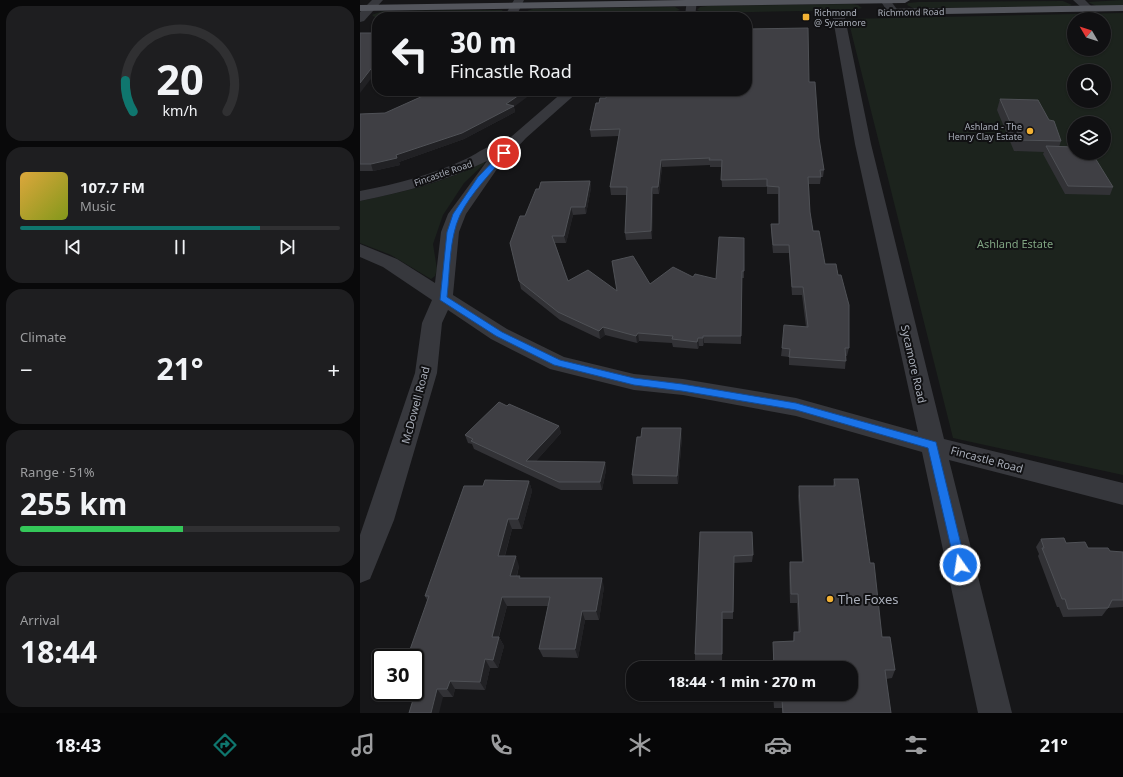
<!DOCTYPE html>
<meta charset="utf-8">
<style>
body{margin:0;font-family:"Noto Sans",sans-serif;background:#1e1e20;color:#f1f3f6;height:100vh;display:flex;flex-direction:column;font-size:15px;white-space:nowrap}
*{box-sizing:border-box;margin:0}
p{font-size:13px;color:#9c9d9f}
.icon{flex:none;width:22px;height:22px;fill:none;stroke:currentColor;stroke-width:2;stroke-linecap:round;stroke-linejoin:round}
.map{position:relative;flex:1;overflow:hidden}
.side{display:flex;flex-direction:column;gap:6px;padding:6px;background:#09090a;width:360px}
.side>*{flex:none}
.top-card{position:absolute;left:12px;top:12px;width:380px;height:84px;border-radius:16px;box-shadow:0 1px 3px #0004,0 0 0 1px #303032;background:#101012;color:#f1f3f6;overflow:hidden}
.needle{width:26px;rotate:309deg}
.fabs{position:absolute;left:707px;top:12px;display:grid;gap:8px}
.fabs a{display:grid;place-items:center;width:44px;height:44px;border-radius:50%;background:#101012;box-shadow:0 1px 3px #0004,0 0 0 1px #303032;font-size:20px}
.speed{position:absolute;left:12px;top:649px;display:flex;gap:8px;font-size:20px;font-weight:700;text-align:center}
.speed>*{display:grid;place-content:center;width:52px;height:52px;border-radius:50%;background:#101012;box-shadow:0 1px 3px #0004,0 0 0 1px #303032;line-height:1}
.speed .limit{border:2px solid #111;border-radius:6px;background:#fff;color:#111}
.pin{position:absolute;display:grid;place-items:center;width:34px;height:34px;color:#fff;margin:-17px;border:2px solid #fff;border-radius:50%;box-shadow:0 1px 4px #0007}
.me{position:absolute;width:44px;margin:-22px;rotate:347deg;stroke-linejoin:round;filter:drop-shadow(0 0 3px #0008)}
.turn{display:flex;align-items:center;gap:14px;height:84px;padding:0 12px;font-size:18px}
.turn .icon{width:52px;height:52px;stroke-width:2.5}
.turn b{display:block;font-size:28px;line-height:34px}
.big{font-size:30px;font-weight:700;line-height:1.1}
.side .tile{flex:1;display:flex;flex-direction:column;justify-content:center;gap:6px;min-width:0;padding:0 14px;border-radius:16px;background:#1e1e20}
.side .dial{align-items:center;gap:0}
.dial svg{height:104px;overflow:visible;fill:none;stroke:#303032;stroke-width:7;stroke-linecap:round;text-anchor:middle}
.dial text{fill:#f1f3f6;stroke:none}
.song{display:flex;align-items:center;gap:12px}
.cover{width:48px;height:48px;border-radius:6px;background:linear-gradient(135deg,hsl(40 70% 55%),hsl(70 70% 35%))}
.played{height:4px;border-radius:2px;background:linear-gradient(90deg,#0f766e 75%,#303032 75%)}
.keys{display:flex;justify-content:space-around;direction:ltr}
.heat{display:flex;justify-content:space-between;align-items:center;font-size:22px;direction:ltr}
.charge{height:6px;border-radius:3px;background:linear-gradient(90deg,#34c759 51%,#303032 0)}
.trip{position:absolute;left:266px;top:661px;width:232px;height:40px;border-radius:16px;background:#101012;box-shadow:0 1px 3px #0004,0 0 0 1px #303032;font-weight:700;line-height:40px;text-align:center}
.tabs{display:flex;height:64px;justify-content:space-around;align-items:center;background:#060607;color:#9c9d9f}
.tabs .icon{width:28px;height:28px}
.tabs .active{color:#0f766e}
.tabs b{font-size:18px;color:#f1f3f6}
main{display:flex;flex:1;min-height:0}
.map>svg:first-child{display:block}
</style>
<main>
<section class="side">
<div class="tile dial"><svg viewBox="0 0 100 80">
<path d="M14 69A42 42 0 1 1 86 69"/>
<path d="M14 69A42 42 0 0 1 8 45" stroke="#0f766e"/>
<text x="50" y="56" font-size="32" font-weight="700">20</text>
<text x="50" y="72" font-size="11">km/h</text>
</svg></div>
<div class="tile">
<div class="song"><i class="cover"></i><div><b>107.7 FM</b><p>Music</p></div></div>
<div class="played"></div>
<div class="keys"><svg class="icon" aria-label="previous" viewBox="0 0 24 24"><path d="M18 5L8 12l10 7zM5 5v14"/></svg><svg class="icon" aria-label="pause" viewBox="0 0 24 24"><path d="M8 5v14M16 5v14"/></svg><svg class="icon" aria-label="next" viewBox="0 0 24 24"><path d="M6 5l10 7-10 7zM19 5v14"/></svg></div>
</div>
<div class="tile"><p>Climate</p>
<div class="heat"><a>−</a><b class="big">21°</b><a>+</a></div>
</div>
<div class="tile"><p>Range · 51%</p><b class="big">255 km</b><div class="charge"></div></div>
<div class="tile"><p>Arrival</p><b class="big">18:44</b></div>
</section>
<div class="map">
<svg width="763" height="713" viewBox="0 0 763 713">
<rect width="100%" height="100%" fill="#161618"/>
<g fill="#1c231d" fill-rule="evenodd">
<path d="M763 0V6H736L728 2Z"/>
<path d="M703 1 712 5 709 6 563 8H553L547 5 548 3 559 2Z"/>
<path d="M492 4 498 5 502 8 494 10 345 13 337 10 340 7 347 6Z"/>
<path d="M309 7H315L320 10 309 13 167 15 161 13 173 9Z"/>
<path d="M136 10H142L144 13 135 16 16 18 12 15 23 11Z"/>
<path d="M763 13V475L593 438 488 19ZM714 19H744V49H714ZM714 71H744V101H714ZM714 123H744V153H714Z"/>
<path d="M123 162 125 163 104 183 83 215 73 244 77 269 75 276 71 279 31 255 0 243V201C46 191 82 184 123 162Z"/>
</g>
<g fill="none" stroke-linecap="round" stroke-linejoin="round">
<g fill="#37383d" fill-rule="evenodd">
<path d="M12 0H23L4 21 0 22V12Z"/>
<path d="M154 0H164L156 17H144Z"/>
<path d="M327 0H337L335 17H327L325 15Z"/>
<path d="M520 0H530L539 12 537 14H529Z"/>
<path d="M713 0H725L733 8 732 10H724Z"/>
<path d="M478 10 484 13 511 144 584 439 763 483V505L589 460 652 713H618L562 452 436 416 323 395 274 390 190 369 131 339 88 310 82 323 77 373 34 520 10 579 0 583V535L55 373 62 323 72 300 23 267 0 257V244L37 259 75 283 81 232 88 214 127 161C87 181 44 192 0 201V191C37 184 74 174 108 158 118 153 134 141 144 143L204 91H219L166 138 137 169 106 214 99 232 93 295 147 329 204 357 274 374 323 379 436 398 558 432 495 144 472 13Z"/>
<path d="M254 13 258 14 260 17H248L250 14Z"/>
</g>
<g fill="#53555c" fill-rule="evenodd">
<path d="M325 0H550L545 3 0 11V5Z"/>
<path d="M763 5V11L525 15 519 12 525 9Z"/>
</g>
</g>
<g fill="#323236">
<path d="M449 82 464 170 463 177H461L460 184H449L450 212 453 231 465 264 489 348 487 356H486L485 369 429 365V357L421 356 422 348 446 327 442 295H432L429 253H413L411 232V224H419L418 194H407V187H362L361 167H350V165L302 167 299 194H293L292 239 266 240 265 233 267 195H251L250 187 259 136 231 137 230 130Z"/>
<path d="M640 99 701 141 699 147 753 187 750 195 705 194 683 154 684 152 654 151 637 110Z"/>
<path d="M154 107 155 112 104 139 39 162 40 165 13 171H0V114L25 113Z"/>
<path d="M230 181 231 188 226 214 213 215 206 243H195L208 281 257 291 333 277 356 279 384 238V278H382L381 344 344 343 343 346H339L338 349 313 347 312 343 279 341 277 343 245 335 240 339 200 320 161 289 150 243 165 216 179 189Z"/>
<path d="M199 426 201 433 176 461 245 462 246 470 242 490H201L114 449 112 444 108 443 105 435Z"/>
<path d="M281 437H322L318 484H273L272 475Z"/>
<path d="M474 479 510 563 522 637 535 670 532 678 526 679 531 713H422V708H414L413 694H491V668H413V642L433 641 434 632H438L437 603H430L429 571 430 562H442L438 496 439 486H473Z"/>
<path d="M169 481 172 491 162 529H152L145 556 159 566 157 576 161 578 244 587 239 620H225L218 658 183 657 179 649 188 606H147L139 637 144 646 138 668H130L125 690 95 689 93 697H83L57 688H55V658L67 600 65 596 123 486Z"/>
<path d="M340 532 393 555 392 562 374 563 373 619H363L362 661H335V654Z"/>
<path d="M681 539 706 543 728 548 750 551 763 552V607L748 608 742 616 703 617 699 607H697L678 556 679 554 676 547Z"/>
</g>
<g fill="#212124">
<path d="M17 61V71L0 93V83Z"/>
<path d="M165 91H175L154 107 155 112 104 139 39 162 40 165 13 171 11 164 36 155 146 104Z"/>
<path d="M301 160 302 167 299 194 298 187Z"/>
<path d="M230 181 231 188 226 214 225 207Z"/>
<path d="M292 187 293 194 292 239 291 231Z"/>
<path d="M211 207 213 215 206 243 204 236Z"/>
<path d="M243 327 245 335 240 339 239 331Z"/>
<path d="M278 333 279 341 277 343 276 336Z"/>
<path d="M343 336 344 343 343 346Z"/>
<path d="M338 338 339 346 338 349 337 342Z"/>
<path d="M199 426 201 433 169 469 166 461Z"/>
<path d="M321 428 322 437 318 484 317 476Z"/>
<path d="M245 462 246 470 242 490 240 482Z"/>
<path d="M169 481 172 491 162 529 158 519Z"/>
<path d="M148 519 152 529 142 565 138 556Z"/>
<path d="M156 556 159 566 154 585 150 576Z"/>
<path d="M242 578 244 587 239 620 236 611Z"/>
<path d="M142 597 147 606 136 646 132 637Z"/>
<path d="M222 611 225 620 218 658 215 649Z"/>
<path d="M139 637 144 646 138 668 133 660Z"/>
<path d="M125 659 130 668 125 690 120 682Z"/>
<path d="M90 681 95 689 93 697 87 689Z"/>
<path d="M77 689 83 697 79 713H71Z"/>
</g>
<g fill="#3f3f44" stroke="#4f5156">
<path d="M448 28 449 82H455L459 138 464 170H460L461 177H448L450 212 453 231H459L465 264H476L478 275H481L489 305V348H485L486 361 429 357 430 349 422 348 424 325 448 327 443 287H432L429 245H413L411 224H419V187L407 186V179L361 180 362 160H349L350 158 301 160 298 187H292L291 231 265 233 267 187H250L260 129 230 130 236 103H239L240 98H246L247 93H256V91H387V29Z"/>
<path d="M0 33H17V61L0 83Z"/>
<path d="M74 91H165L146 104 154 106 102 133 36 155 37 158 11 164H0V114L25 113Z"/>
<path d="M640 99 678 100 689 120 694 121 701 141 658 140Z"/>
<path d="M686 146 714 147V153H732L753 187 708 186Z"/>
<path d="M230 181 225 207H211L204 236H192L208 281 228 270 257 291 252 261 273 256 290 284 313 267 333 277 335 274 356 279 359 237 384 238V271H382L381 336H343V338H338L337 342 312 339 313 336 278 333 276 336 243 327 239 331 198 312 159 281 150 243 160 216H165L176 189H179L181 182Z"/>
<path d="M139 402 147 406 149 404 199 426 166 461 245 462 240 482H199L111 441 113 439 105 435Z"/>
<path d="M282 428H321L317 476 272 475 277 437H281Z"/>
<path d="M474 479H498L510 563H514L522 637H530L535 670H525L531 713H423L422 700H414V694H491V668H414L413 642 434 641V632H440L438 594H431L430 562H443L439 486H475Z"/>
<path d="M125 480 169 481 158 519H148L138 556H156L150 576H160L159 578H242L236 611H222L215 649H179L190 597H142L132 637H139L133 660 125 659 120 682 90 681 87 689H77L71 713H49L59 680H55V658H47L69 596H65L104 486H123Z"/>
<path d="M340 532H392L393 555 374 556 373 612H362V654H335Z"/>
<path d="M704 538 706 543 725 542 728 548H748L750 551 763 552V600H752L748 608 708 609 705 599H702L682 548H684L681 539Z"/>
</g>
<path fill="#1a73e8" stroke="#114b97" d="M142 152 147 153C132 173 112 191 100 215 89 239 90 271 87 297L142 332 200 360 274 378 322 384 436 403 576 442 606 565 605 569 600 570 596 569 595 565 568 448 436 410 322 391 274 385 194 365 136 336 80 300 87 232 93 214 118 177Z"/>
<g fill="#f2b134" stroke="#111113" stroke-width="1.5">
<rect x="442" y="13" width="8" height="8" rx="2"/>
<circle cx="670" cy="131" r="4"/>
<circle cx="470" cy="599" r="4"/>
</g>
<g text-anchor="middle" dominant-baseline="central" stroke-width="4" stroke-linejoin="round" paint-order="stroke">
<g font-size="9" fill="#a8adb8" stroke="#111113" text-anchor="start">
<text x="454" y="12">Richmond<tspan x="454" dy="10">@ Sycamore</tspan></text>
<text x="662" y="126" text-anchor="end">Ashland - The<tspan x="662" dy="10">Henry Clay Estate</tspan></text>
</g>
<g font-size="9" fill="#a8adb8" stroke="#111113">
<text transform="translate(551 12) rotate(-1)">Richmond Road</text>
<text transform="translate(83 173) rotate(-19)">Fincastle Road</text>
</g>
<g font-size="11" fill="#7fa381" stroke="#111113">
<text x="655" y="243">Ashland Estate</text>
</g>
<g font-size="11" fill="#a8adb8" stroke="#111113">
<text transform="translate(554 364) rotate(77)">Sycamore Road</text>
<text transform="translate(55 405) rotate(-75)">McDowell Road</text>
<text transform="translate(627 459) rotate(15)">Fincastle Road</text>
</g>
<g font-size="13" fill="#a8adb8" stroke="#111113" text-anchor="start">
<text x="478" y="599">The Foxes</text>
</g>
</g>
</svg>
<div class="fabs">
<a><svg class="needle" viewBox="-14 -14 28 28"><path d="M0-13l5 13h-10z" fill="#e53935"/><path d="M0 13l5-13h-10z" fill="#9c9d9f"/></svg></a>
<a><svg class="icon" aria-label="search" viewBox="0 0 24 24"><circle cx="10" cy="10" r="6"/><path d="M15 15l6 6"/></svg></a>
<a><svg class="icon" aria-label="layers" viewBox="0 0 24 24"><path d="M12 4l9 5-9 5-9-5zM3 14l9 5 9-5"/></svg></a>
</div>
<div class="speed"><div class="limit">30</div></div>
<div class="pin" style="left:144px;top:153px;background:#d93025"><svg class="icon" aria-label="arrive" viewBox="0 0 24 24"><path d="M6 21V4h12l-3 4 3 4H6"/></svg></div>
<svg class="me" style="left:600px;top:565px" viewBox="-20 -20 40 40"><circle r="17" fill="#1a73e8" stroke="#fff" stroke-width="3"/><path d="M0-11L8 9 0 5-8 9z" fill="#fff"/></svg>
<div class="trip">18:44 · 1 min · 270 m</div>
<div class="top-card">
<div class="turn"><svg class="icon" aria-label="left" viewBox="0 0 24 24"><path d="M17 20v-9H6M10 6l-5 5 5 5"/></svg><div><b>30 m</b>Fincastle Road</div></div>
</div>
</div>
</main>
<nav class="tabs">
<b>18:43</b>
<svg class="icon active" aria-label="directions" viewBox="0 0 24 24"><path d="M12 3l9 9-9 9-9-9zM9 14v-3h6M13 9l2 2-2 2"/></svg>
<svg class="icon" aria-label="music" viewBox="0 0 24 24"><path d="M9 18V5l10-2v13"/><circle cx="6" cy="18" r="3"/><circle cx="16" cy="16" r="3"/></svg>
<svg class="icon" aria-label="phone" viewBox="0 0 24 24"><path d="M5 4h4l2 5-3 2q2 4 5 5l2-3 5 2v4C11 20 4 13 5 4z"/></svg>
<svg class="icon" aria-label="climate" viewBox="0 0 24 24"><path d="M12 3v18M4 7l16 10M4 17L20 7"/></svg>
<svg class="icon" aria-label="car" viewBox="0 0 24 24"><path d="M5 17H2v-5l4-1 3-4h7l3 4 3 1v5h-3M9 17h6M6 11h13"/><circle cx="7" cy="17" r="2"/><circle cx="17" cy="17" r="2"/></svg>
<svg class="icon" aria-label="filters" viewBox="0 0 24 24"><path d="M4 7h16M4 17h16"/><circle cx="9" cy="7" r="2"/><circle cx="15" cy="17" r="2"/></svg>
<b>21°</b>
</nav>
